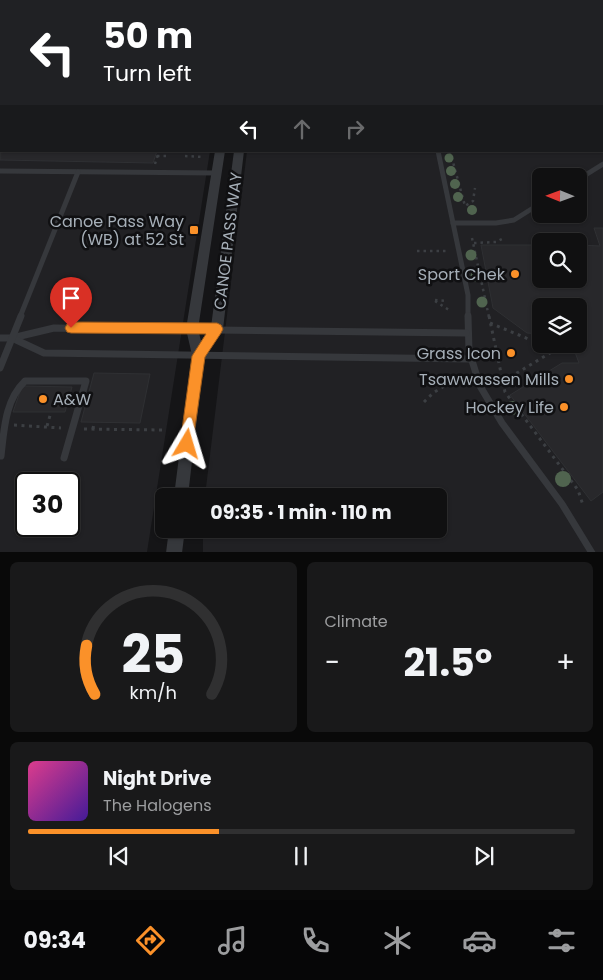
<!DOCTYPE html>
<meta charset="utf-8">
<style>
body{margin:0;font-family:Poppins,sans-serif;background:#19191a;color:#f1f3f6;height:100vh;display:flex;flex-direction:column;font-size:19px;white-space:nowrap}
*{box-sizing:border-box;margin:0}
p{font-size:16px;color:#9c9d9f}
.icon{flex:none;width:28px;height:28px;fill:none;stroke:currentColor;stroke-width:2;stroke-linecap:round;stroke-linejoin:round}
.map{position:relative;height:552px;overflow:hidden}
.sheet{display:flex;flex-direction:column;gap:10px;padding:10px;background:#090909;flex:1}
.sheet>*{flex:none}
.guide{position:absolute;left:0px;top:0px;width:604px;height:152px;box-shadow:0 1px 4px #0004,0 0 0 1px #303031;background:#202124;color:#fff;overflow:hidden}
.needle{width:32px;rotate:271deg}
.buttons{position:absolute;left:532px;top:168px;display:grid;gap:10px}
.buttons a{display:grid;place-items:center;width:55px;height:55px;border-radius:8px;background:#101011;box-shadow:0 1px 4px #0004,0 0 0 1px #303031;font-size:25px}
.speed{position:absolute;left:15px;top:472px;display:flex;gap:10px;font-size:25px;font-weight:700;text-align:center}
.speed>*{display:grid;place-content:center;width:65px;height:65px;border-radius:50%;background:#101011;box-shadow:0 1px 4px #0004,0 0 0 1px #303031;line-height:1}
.speed .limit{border:2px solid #111;border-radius:8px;background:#fff;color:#111}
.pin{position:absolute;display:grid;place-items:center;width:42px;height:42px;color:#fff;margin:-51px -21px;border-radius:50% 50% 50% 0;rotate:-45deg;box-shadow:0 0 5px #0007}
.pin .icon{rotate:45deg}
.me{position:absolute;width:55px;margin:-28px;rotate:7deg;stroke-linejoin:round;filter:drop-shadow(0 0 4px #0008)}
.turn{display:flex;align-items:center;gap:18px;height:105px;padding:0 20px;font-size:22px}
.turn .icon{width:65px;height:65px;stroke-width:2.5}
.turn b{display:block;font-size:35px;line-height:42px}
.lanes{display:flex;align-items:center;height:48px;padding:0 20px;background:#0003;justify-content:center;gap:25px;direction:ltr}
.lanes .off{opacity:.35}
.big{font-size:38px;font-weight:700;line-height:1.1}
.sheet .tile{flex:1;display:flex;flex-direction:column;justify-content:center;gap:8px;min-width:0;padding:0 18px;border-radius:8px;background:#19191a}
.sheet .dial{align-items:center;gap:0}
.dial svg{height:130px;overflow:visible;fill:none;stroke:#303031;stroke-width:7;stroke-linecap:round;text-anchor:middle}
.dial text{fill:#f1f3f6;stroke:none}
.song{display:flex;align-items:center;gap:15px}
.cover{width:60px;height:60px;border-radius:8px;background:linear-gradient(135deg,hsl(330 70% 55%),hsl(260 70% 35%))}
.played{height:5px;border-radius:2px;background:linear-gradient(90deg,#fb9129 35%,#303031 35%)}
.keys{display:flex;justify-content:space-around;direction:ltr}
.heat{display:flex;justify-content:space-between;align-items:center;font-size:28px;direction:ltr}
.sheet .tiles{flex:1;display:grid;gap:10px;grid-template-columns:1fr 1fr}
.tile:last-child{grid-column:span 2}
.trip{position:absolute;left:155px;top:488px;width:292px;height:50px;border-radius:8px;background:#101011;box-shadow:0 1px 4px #0004,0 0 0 1px #303031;font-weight:700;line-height:50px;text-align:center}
.tab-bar{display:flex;height:80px;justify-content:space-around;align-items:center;background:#060607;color:#9c9d9f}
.tab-bar .icon{width:35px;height:35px}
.tab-bar .on{color:#fb9129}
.tab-bar b{font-size:22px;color:#f1f3f6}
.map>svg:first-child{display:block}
</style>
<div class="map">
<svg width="603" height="553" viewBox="0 0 603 553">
<rect width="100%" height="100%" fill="#151517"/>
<g fill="#212124" fill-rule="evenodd">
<path d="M0 46 1 151H210L147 552H0ZM26 484H69V526H26Z"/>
<path d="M603 59V552L203 553V529H439V496H205L247 151H602ZM541 176H579V214H541ZM541 241H579V279H541ZM541 306H579V344H541Z"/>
</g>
<g fill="#28282b" stroke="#2f3033">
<path d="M0 59 1 151H157L153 163 0 160Z"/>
<path d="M594 228H603V492L591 501 510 395 562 363H579L572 344H579V306H541V334L527 333 493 308 481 245H541V279H579V245L600 246Z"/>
<path d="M94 373 150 374 140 423 81 422Z"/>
<path d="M22 386 72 387 65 412H13Z"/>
</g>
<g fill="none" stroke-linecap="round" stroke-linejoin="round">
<g stroke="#3c3f43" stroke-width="2.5" stroke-dasharray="2.5 4" stroke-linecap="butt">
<path d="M450 151 465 206 473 201 475 188"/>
<path d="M157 156H168"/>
<path d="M185 156 204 157"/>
<path d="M155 164 159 151"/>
<path d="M472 238 489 317"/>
<path d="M474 243 496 242 502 239"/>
<path d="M417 251H447"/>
<path d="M435 300 446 301"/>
<path d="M435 301 449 310"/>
</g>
<g stroke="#3c3f43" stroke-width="3" stroke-dasharray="3 4.5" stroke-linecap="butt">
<path d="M489 316 505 392 578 490 583 505"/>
<path d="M490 323 555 350 502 382"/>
<path d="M555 350H574"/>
<path d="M424 402 433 393 451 382"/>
<path d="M14 425 61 428"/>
<path d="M47 426 51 412"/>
<path d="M84 429 163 430"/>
<path d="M93 429 94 422"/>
</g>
<g stroke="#36383c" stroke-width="5">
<path d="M438 151 468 295V317"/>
<path d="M0 171 216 173"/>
<path d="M579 179 603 164"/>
<path d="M453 223H496L514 220 541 203"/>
<path d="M20 317 78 172"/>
</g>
<g stroke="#36383c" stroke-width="7">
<path d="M468 316 469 351 480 386 502 423 562 504 592 553"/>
<path d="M0 338H12L54 328 466 333"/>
<path d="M12 338 44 353 470 359"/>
<path d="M0 368 21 316"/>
<path d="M1 456C4 430 5 400 25 381H86L64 458"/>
</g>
<g fill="#36383c" fill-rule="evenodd">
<path d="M215 151H225L198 329 201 341 211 327 234 151H244L223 329 204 357 188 496H174L192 355 186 329Z"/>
<path d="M169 529H185L182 553H166Z"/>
</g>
<g fill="#44474c" fill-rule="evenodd">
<rect x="0" y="33" width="1" height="6"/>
<rect x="602" y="46" width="1" height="6"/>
</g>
</g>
<g fill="#50644f">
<circle cx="449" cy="158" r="4.5"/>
<circle cx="451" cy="171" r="5"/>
<circle cx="455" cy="184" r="5"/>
<circle cx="458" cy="197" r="5"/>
<circle cx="472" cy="210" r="5"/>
<circle cx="471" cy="255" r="5.5"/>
<circle cx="476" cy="276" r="5.5"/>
<circle cx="482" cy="302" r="5.5"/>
<circle cx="512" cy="408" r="7"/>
<circle cx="563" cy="479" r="8"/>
</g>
<path fill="#fb9129" stroke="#a35e1b" d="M71 322 217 323 221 325 223 329 221 333 205 357 192 449 187 451 182 449 180 444 192 356 206 334 71 333 67 332 65 328 67 324Z"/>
<g fill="#fb9129" stroke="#101012" stroke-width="2">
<rect x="189" y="225" width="10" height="10" rx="2.5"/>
<circle cx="515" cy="274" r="5"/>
<circle cx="511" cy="353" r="5"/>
<circle cx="569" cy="379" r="5"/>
<circle cx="43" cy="399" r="5"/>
<circle cx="564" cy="407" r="5"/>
</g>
<g text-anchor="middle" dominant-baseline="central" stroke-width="5" stroke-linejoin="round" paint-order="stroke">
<g font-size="16" fill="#a6afb8" stroke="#101012" text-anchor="end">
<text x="184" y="221">Canoe Pass Way<tspan x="184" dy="18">(WB) at 52 St</tspan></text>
<text x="505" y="274">Sport Chek</text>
<text x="501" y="353">Grass Icon</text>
<text x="559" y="379">Tsawwassen Mills</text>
<text x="53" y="399" text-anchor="start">A&amp;W</text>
<text x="554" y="407">Hockey Life</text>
</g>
<g font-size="16" fill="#a6afb8" stroke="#101012">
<text transform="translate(228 241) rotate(-83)">CANOE PASS WAY</text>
</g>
</g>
</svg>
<div class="buttons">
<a><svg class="needle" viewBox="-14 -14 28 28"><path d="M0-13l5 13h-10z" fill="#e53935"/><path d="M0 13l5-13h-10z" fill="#9c9d9f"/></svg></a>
<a><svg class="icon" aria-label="search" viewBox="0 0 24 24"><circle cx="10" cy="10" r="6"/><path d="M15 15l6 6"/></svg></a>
<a><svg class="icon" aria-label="layers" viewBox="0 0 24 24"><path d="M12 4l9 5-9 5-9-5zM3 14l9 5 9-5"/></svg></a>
</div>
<div class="speed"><div class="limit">30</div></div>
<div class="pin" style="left:71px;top:328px;background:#d93025"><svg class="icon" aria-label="arrive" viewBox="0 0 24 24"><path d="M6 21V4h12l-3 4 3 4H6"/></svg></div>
<svg class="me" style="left:187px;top:444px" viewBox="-20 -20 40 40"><path d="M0-17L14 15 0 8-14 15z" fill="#fb9129" stroke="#fff" stroke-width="4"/></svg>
<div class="trip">09:35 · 1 min · 110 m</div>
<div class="guide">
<div class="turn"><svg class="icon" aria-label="left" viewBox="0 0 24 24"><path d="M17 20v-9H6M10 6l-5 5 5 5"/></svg><div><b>50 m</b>Turn left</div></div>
<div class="lanes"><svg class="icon" aria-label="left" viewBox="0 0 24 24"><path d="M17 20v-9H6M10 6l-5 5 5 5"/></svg><svg class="icon off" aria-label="ahead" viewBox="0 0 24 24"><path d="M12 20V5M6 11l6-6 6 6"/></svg><svg class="icon off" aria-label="right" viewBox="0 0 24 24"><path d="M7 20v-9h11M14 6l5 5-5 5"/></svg></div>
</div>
</div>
<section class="sheet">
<div class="tiles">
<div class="tile dial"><svg viewBox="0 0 100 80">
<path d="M14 69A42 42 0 1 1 86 69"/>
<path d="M14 69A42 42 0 0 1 9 39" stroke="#fb9129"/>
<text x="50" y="56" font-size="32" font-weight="700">25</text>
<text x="50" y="72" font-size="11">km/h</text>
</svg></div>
<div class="tile"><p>Climate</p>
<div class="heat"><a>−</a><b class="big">21.5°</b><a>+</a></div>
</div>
<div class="tile">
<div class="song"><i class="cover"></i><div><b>Night Drive</b><p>The Halogens</p></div></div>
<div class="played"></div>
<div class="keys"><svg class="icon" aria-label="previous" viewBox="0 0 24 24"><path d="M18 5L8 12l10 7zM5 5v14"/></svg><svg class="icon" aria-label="pause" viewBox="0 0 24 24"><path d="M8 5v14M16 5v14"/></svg><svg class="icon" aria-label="next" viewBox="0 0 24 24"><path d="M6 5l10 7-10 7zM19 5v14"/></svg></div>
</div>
</div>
</section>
<nav class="tab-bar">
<b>09:34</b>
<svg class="icon on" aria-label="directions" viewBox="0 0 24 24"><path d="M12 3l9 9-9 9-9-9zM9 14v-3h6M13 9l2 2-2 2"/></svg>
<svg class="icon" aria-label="music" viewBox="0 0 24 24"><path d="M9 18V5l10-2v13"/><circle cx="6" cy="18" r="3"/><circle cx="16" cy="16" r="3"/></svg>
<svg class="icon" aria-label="phone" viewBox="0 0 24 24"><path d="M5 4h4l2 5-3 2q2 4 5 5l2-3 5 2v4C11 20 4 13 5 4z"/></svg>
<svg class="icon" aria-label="climate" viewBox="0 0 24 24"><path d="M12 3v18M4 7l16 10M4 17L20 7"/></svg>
<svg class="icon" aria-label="car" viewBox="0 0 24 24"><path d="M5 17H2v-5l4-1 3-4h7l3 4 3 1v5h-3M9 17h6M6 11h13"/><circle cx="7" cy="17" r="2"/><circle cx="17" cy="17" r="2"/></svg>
<svg class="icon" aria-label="filters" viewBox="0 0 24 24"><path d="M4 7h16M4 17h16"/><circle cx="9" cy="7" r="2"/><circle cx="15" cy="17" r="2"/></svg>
</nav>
